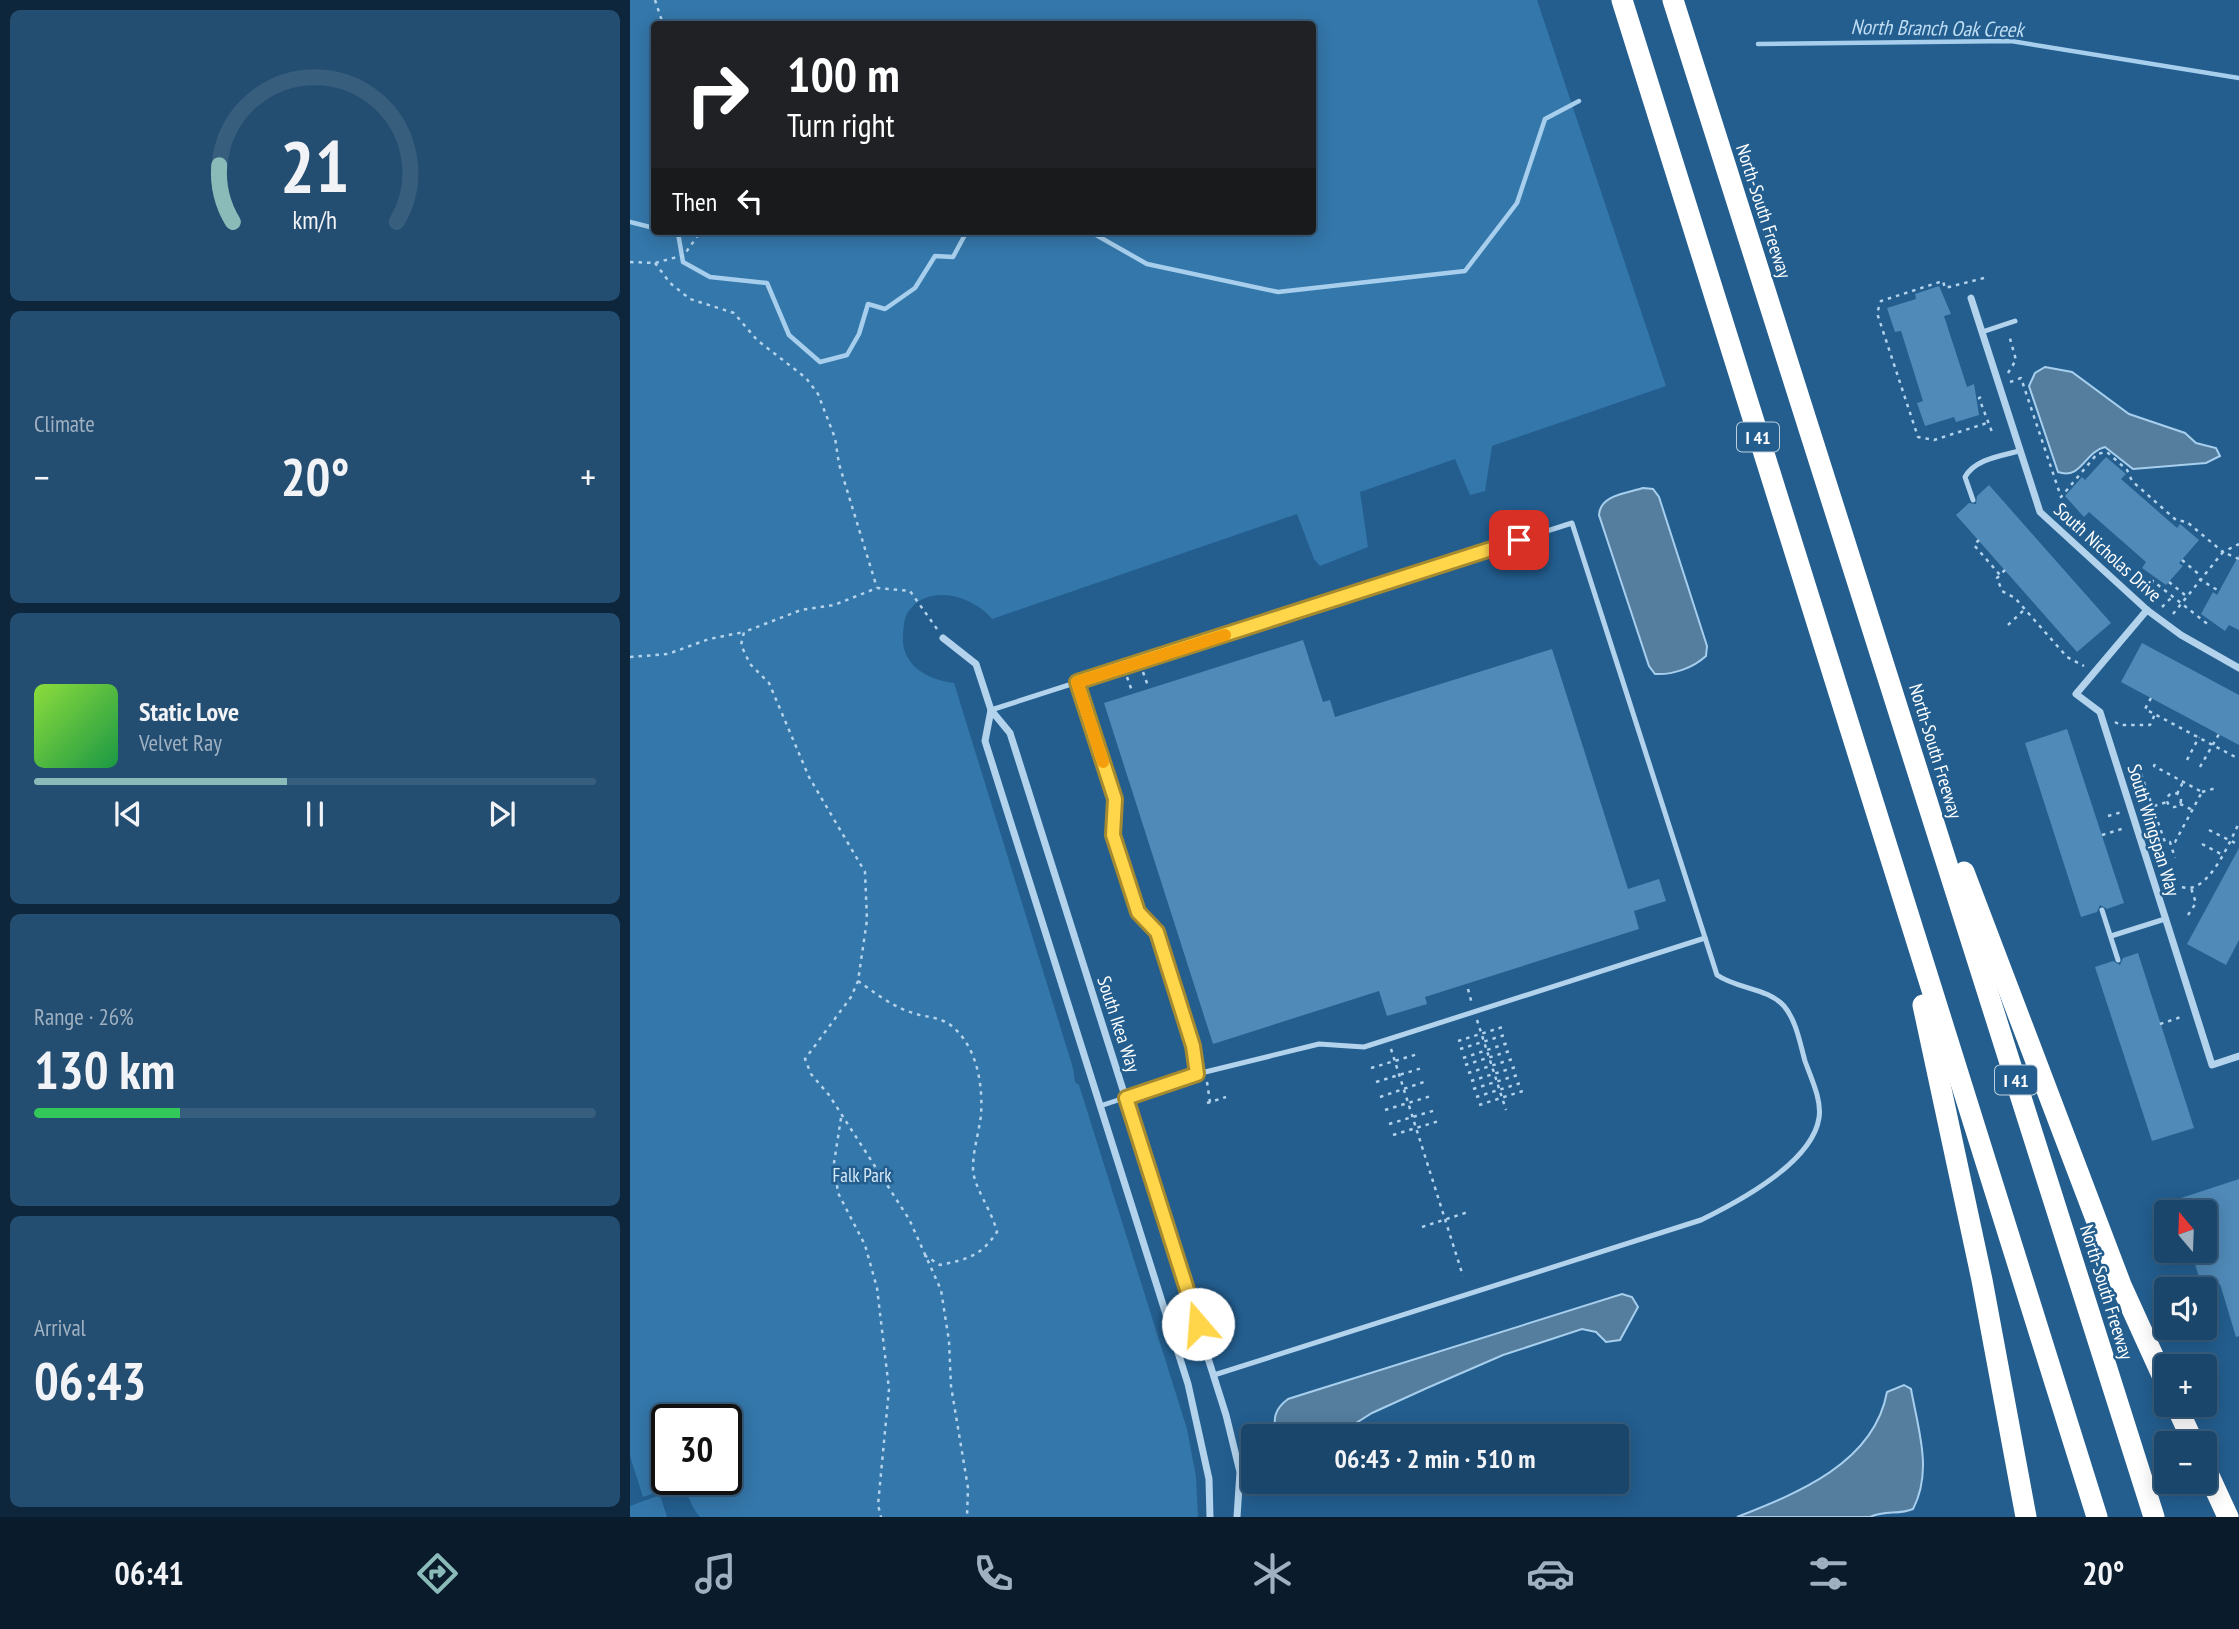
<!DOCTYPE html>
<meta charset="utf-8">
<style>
body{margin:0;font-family:"PT Sans Narrow",sans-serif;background:#234d71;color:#f1f3f6;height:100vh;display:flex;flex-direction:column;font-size:26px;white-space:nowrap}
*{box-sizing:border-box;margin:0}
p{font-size:23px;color:#9fb1c1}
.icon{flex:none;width:38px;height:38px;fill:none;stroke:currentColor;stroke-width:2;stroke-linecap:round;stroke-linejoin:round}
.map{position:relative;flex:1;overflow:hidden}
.sheet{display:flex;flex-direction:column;gap:10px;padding:10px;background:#0e263b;width:630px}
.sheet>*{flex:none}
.guide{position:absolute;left:21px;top:21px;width:665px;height:214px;border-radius:7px;box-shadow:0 4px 18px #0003,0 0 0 2px #385e7e;background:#202124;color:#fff;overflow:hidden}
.needle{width:46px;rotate:341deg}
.fabs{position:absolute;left:1524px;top:1200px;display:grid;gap:14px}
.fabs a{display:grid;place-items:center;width:63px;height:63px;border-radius:7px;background:#1a466b;box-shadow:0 4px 18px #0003,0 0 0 2px #385e7e;font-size:35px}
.speed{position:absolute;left:21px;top:1404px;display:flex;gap:14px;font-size:35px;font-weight:700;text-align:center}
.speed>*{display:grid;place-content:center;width:91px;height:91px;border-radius:50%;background:#1a466b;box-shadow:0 4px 18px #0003,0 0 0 2px #385e7e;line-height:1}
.speed .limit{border:4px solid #111;border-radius:10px;background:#fff;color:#111}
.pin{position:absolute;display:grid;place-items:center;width:60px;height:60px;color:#fff;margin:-30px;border-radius:14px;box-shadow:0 4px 10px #0006}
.me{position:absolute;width:77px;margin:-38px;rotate:342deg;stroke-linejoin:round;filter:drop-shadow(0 0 5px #0008)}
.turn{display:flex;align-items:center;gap:24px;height:147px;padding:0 21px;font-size:32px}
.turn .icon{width:91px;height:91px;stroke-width:2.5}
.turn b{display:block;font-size:49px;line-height:60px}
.then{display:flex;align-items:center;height:66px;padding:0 21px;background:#0003;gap:14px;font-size:26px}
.big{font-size:52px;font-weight:600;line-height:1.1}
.sheet .tile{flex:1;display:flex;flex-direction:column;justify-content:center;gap:10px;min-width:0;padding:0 24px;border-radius:10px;background:#234d71}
.sheet .dial{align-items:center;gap:0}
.dial svg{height:182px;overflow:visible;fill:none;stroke:#385e7e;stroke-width:7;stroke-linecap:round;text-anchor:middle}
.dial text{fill:#f1f3f6;stroke:none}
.song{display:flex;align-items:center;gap:21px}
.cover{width:84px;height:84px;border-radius:10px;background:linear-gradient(135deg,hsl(90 70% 55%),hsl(140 70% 35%))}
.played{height:7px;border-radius:4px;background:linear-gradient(90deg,#8bbbb9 45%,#385e7e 45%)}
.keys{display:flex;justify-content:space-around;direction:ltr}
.heat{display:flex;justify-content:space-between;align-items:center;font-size:38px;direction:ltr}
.charge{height:10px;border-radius:5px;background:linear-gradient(90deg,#34c759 26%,#385e7e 0)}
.trip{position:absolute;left:611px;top:1424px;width:388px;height:70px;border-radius:7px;background:#1a466b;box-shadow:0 4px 18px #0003,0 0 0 2px #385e7e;font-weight:600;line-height:70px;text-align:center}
.tabs{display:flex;height:112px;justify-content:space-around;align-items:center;background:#0a1c2b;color:#9fb1c1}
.tabs .icon{width:49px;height:49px}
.tabs .active{color:#8bbbb9}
.tabs b{font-size:32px;color:#f1f3f6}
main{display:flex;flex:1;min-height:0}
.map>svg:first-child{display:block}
</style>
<main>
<section class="sheet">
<div class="tile dial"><svg viewBox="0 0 100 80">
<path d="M14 69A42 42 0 1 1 86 69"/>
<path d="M14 69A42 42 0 0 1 8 44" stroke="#8bbbb9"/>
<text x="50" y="56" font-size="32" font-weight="700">21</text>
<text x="50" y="72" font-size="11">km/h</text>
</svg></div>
<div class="tile"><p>Climate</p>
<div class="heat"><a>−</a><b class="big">20°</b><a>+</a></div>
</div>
<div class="tile">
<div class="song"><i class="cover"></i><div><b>Static Love</b><p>Velvet Ray</p></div></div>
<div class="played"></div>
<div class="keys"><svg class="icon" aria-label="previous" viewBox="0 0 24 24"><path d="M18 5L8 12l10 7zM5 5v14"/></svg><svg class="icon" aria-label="pause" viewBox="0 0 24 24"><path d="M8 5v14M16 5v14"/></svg><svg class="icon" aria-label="next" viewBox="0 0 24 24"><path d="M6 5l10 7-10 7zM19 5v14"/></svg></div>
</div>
<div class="tile"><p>Range · 26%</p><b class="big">130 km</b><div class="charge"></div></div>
<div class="tile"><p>Arrival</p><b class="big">06:43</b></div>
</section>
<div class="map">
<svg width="1609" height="1517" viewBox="0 0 1609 1517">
<rect width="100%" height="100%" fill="#235e8f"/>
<g fill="#3477aa" fill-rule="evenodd">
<path d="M0 0H907L1036 386 862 446 855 491 840 495 825 459 730 492 738 547 690 566 684 559 667 514 362 619C344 596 298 582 278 612 274 618 274 626 273 633 270 665 296 679 324 683L443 1068 445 1082 449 1085 557 1429 566 1477 568 1517H70C60 1506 60 1495 50 1484L13 1497 0 1456ZM682 24V231H24V24ZM37 1419H96V1479H37Z"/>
<path d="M30 1495 37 1517H0V1506Z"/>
</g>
<g fill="#547d9e" stroke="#a7cfed" stroke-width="2">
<path d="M1415 367 1442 372 1499 414 1555 433 1566 443 1586 448 1590 456 1576 463 1503 469 1475 447C1454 452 1452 480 1428 472L1399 386 1405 373Z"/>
<path d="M1013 488 1023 489 1029 497 1077 646 1076 656C1063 668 1043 675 1025 674L1019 666 969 515C970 495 997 493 1013 488Z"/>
<path d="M992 1294 1002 1297 1008 1307 990 1340 976 1342 966 1332 952 1329 873 1355 797 1388 742 1413 704 1437H645C644 1419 643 1410 658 1399Z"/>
<path d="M1274 1385 1281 1389C1288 1429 1303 1471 1283 1509 1269 1515 1255 1510 1240 1517H1107C1168 1493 1244 1463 1257 1392Z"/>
</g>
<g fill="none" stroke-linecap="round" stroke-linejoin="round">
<g stroke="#a7cfed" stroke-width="4.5">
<path d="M1128 44 1381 41 1609 78"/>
<path d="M0 222 24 228"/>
<path d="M39 231 48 233 53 262 80 277 137 283 159 335 190 362 217 355 229 334 238 304 255 309 285 288 305 256 323 257 337 231"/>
<path d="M459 231 517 264 648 292 835 271 887 203 915 119 949 101"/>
</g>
</g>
<g fill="#508ab8">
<path d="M1309 286 1321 314 1314 316 1337 387 1344 384 1349 415 1326 422 1324 417 1295 426 1287 403 1293 401 1271 331 1265 332 1257 308 1286 299 1285 294Z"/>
<path d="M1476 457 1496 474 1491 479 1547 528 1550 524 1569 540 1549 563 1553 566 1536 585 1512 568 1516 562 1459 512 1454 517 1435 496 1452 477 1455 480Z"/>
<path d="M1359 485 1481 623 1447 652 1326 515 1339 503 1346 504 1347 496Z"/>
<path d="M1609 555V630L1599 625 1595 631 1571 614 1583 592 1587 595Z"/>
<path d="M673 640 693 702 700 700 705 717 922 649 998 889 1029 879 1036 901 1004 911 1009 929 795 997 797 1004 757 1016 749 991 583 1044 474 703Z"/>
<path d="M1512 643 1609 695V745L1491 682Z"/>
<path d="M1437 729 1494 903 1477 909 1470 905 1467 912 1451 917 1395 743Z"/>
<path d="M1609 848V940L1596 965 1557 944Z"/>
<path d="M1508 953 1564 1128 1522 1141 1465 967 1483 961 1490 965 1493 958Z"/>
<path d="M1609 1179V1336L1606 1337 1590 1284 1573 1290 1561 1251H1575V1213H1549L1545 1200Z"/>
</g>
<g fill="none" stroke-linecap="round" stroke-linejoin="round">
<g stroke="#b3d3ec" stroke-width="2.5" stroke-dasharray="3.5 5" stroke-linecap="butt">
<path d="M25 0 33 24"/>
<path d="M0 262 25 263 54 255 71 231"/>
<path d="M25 263 40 283 60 299 104 313 127 340 176 378 188 394 205 438 209 464 247 588"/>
<path d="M1354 278 1315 288 1313 281 1251 301 1247 313 1288 437 1304 440 1357 423"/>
<path d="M1378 373 1386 360 1379 335"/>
<path d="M1380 382 1391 378 1431 497 1467 454 1477 452 1497 470 1502 481 1546 520 1557 522 1593 552 1609 544"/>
<path d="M1351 397 1349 398 1362 432"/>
<path d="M1349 540 1344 545 1370 575"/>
<path d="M1552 560 1571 576"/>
<path d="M1375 570 1367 578 1372 591 1385 598 1437 657 1454 666"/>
<path d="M1569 579 1589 591"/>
<path d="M1539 582 1555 595"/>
<path d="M1521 583 1523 581 1580 626"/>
<path d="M1532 607 1542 597"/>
<path d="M1543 614 1593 552 1609 559"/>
<path d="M1378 625 1395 609"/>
<path d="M307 629 280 591 247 588 204 605 171 610 114 632 111 645 120 664 139 683 179 777 235 872 237 920 228 981 221 997 175 1059 181 1074 199 1095 279 1219 311 1290 319 1341 321 1386 338 1488 337 1517"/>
<path d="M0 657 38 654 79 639 114 632"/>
<path d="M513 672 518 686"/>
<path d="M497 677 502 691"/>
<path d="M1521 698 1515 709 1609 759"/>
<path d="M1485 722 1490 725H1520L1525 714"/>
<path d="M1557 760 1569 737"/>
<path d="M1525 764 1524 766 1572 792 1545 842H1540"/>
<path d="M1570 767 1589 734"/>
<path d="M1511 774 1535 842H1540L1545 858"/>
<path d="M1572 792 1586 788"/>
<circle cx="1544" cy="800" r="7"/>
<path d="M1547 794 1553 782"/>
<path d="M1550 804 1563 810"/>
<path d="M1524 806 1537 802"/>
<path d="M1478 816 1492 812"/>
<path d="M1579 830 1609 845"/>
<path d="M1472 835 1495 828"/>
<path d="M1572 844 1591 854"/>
<path d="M1552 887C1578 896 1600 841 1609 823"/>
<path d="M1558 915 1566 903 1561 888"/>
<path d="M228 981C245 993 263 1007 283 1013 297 1018 310 1016 323 1027 347 1048 353 1084 351 1115 349 1132 343 1150 343 1168 343 1187 362 1210 367 1232 351 1256 338 1259 310 1265L294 1255"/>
<path d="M838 989 842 1004"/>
<path d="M847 1020 876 1110"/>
<path d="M1530 1024 1554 1016"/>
<path d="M828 1041 876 1026"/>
<path d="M761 1049 833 1276"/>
<path d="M830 1049 878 1034"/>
<path d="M833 1058 881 1042"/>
<path d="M835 1065 883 1050"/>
<path d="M741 1068 788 1054"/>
<path d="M838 1073 886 1058"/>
<path d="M841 1081 889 1066"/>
<path d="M577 1082 580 1102"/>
<path d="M746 1082 792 1068"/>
<path d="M843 1089 891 1074"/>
<path d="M750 1097 797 1081"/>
<path d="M846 1097 894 1082"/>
<path d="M577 1103 596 1097"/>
<path d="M849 1105 896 1090"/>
<path d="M755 1110 801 1096"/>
<path d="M211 1118 204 1163 208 1193 235 1245 247 1288 259 1389 248 1505 251 1517"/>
<path d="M759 1124 806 1110"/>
<path d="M763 1135 809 1121"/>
<path d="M792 1227 838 1212"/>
</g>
<g stroke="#b3d3ec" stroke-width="5">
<path d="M1352 332 1385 321"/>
<path d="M1343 500 1335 477C1345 459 1371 456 1389 451"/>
<path d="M448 682 485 799 483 835 508 912 527 932 563 1046 567 1074"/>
<path d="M361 710 942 523 1087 975C1107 989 1138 988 1154 1006 1166 1020 1170 1043 1175 1061 1181 1078 1192 1100 1189 1118 1182 1163 1108 1202 1071 1220L584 1375"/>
<path d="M1472 910 1488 960"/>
<path d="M1481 936 1535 919"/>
<path d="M470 1106 567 1074 689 1044 734 1047 1075 938"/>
</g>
<g stroke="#b3d3ec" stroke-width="7">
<path d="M1341 298 1410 512 1517 610 1551 635 1609 668"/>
<path d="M1517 610 1446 694 1470 712 1582 1065 1609 1056"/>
<path d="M313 638 346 664 361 710 380 733 596 1415 610 1472 607 1517"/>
<path d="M361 710 355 741 558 1384 579 1479 580 1517"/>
</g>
<g stroke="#fff" stroke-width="21">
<path d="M992 0 1467 1517"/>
<path d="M1043 0 1524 1517"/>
<path d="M1334 872 1491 1285 1536 1384"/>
<path d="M1293 1005 1352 1280 1396 1517"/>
<path d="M1546 1405 1564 1444"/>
<path d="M1575 1467 1598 1517"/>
</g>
</g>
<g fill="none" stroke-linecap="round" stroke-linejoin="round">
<defs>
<path id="route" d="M568 1324 496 1098 567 1074 563 1046 527 932 508 912 483 835 485 799 447 682 889 540"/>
</defs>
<use href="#route" stroke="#a68a30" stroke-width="18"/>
<use href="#route" stroke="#ffd54a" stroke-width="12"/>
<path stroke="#f59e0b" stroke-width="12" d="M473 762 447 682 595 635"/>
</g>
<g text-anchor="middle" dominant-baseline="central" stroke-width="5" stroke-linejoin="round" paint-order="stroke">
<g fill="#235e8f" stroke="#bdcfdd" stroke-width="2">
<rect x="1107" y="422.5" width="42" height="29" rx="5"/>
<rect x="1365" y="1065.5" width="42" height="29" rx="5"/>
</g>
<g font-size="18" font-weight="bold" fill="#fff">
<text x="1128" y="437">I 41</text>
<text x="1386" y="1080">I 41</text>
</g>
<g font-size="19" fill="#fff" stroke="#235e8f">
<text transform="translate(1134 211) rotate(72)">North-South Freeway</text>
<text transform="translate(1478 552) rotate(42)">South Nicholas Drive</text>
<text transform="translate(1306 751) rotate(73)">North-South Freeway</text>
<text transform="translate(1524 830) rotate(73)">South Wingspan Way</text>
<text transform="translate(489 1024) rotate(72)">South Ikea Way</text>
<text transform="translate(1477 1292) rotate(73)">North-South Freeway</text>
</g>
<g font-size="19" fill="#d8ebf9" stroke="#235e8f">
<text x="232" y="1175">Falk Park</text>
</g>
<g font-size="21" font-style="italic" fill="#bfddf3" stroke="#235e8f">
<text transform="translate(1307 28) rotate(1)">North Branch Oak Creek</text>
</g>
</g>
</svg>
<div class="fabs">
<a><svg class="needle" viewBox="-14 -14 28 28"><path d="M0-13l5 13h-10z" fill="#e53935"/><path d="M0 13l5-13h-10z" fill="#9fb1c1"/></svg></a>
<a><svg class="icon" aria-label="sound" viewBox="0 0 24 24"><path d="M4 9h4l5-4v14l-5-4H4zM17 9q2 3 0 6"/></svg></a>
<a>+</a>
<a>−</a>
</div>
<div class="speed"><div class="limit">30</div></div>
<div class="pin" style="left:889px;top:540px;background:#d93025"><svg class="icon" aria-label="arrive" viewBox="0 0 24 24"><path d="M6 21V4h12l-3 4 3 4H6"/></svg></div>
<svg class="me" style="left:568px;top:1324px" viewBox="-20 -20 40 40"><circle r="19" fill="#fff"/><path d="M0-13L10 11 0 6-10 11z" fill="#ffd54a"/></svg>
<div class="trip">06:43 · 2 min · 510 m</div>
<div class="guide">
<div class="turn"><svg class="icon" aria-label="right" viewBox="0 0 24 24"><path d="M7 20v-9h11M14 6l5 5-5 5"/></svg><div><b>100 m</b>Turn right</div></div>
<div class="then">Then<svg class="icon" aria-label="left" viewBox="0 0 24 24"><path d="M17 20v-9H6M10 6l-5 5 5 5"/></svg></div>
</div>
</div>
</main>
<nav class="tabs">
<b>06:41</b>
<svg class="icon active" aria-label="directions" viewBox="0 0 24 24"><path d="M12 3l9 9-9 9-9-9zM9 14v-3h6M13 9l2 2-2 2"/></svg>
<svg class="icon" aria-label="music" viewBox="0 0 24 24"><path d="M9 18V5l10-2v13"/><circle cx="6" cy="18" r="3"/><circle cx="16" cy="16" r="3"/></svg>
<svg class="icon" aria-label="phone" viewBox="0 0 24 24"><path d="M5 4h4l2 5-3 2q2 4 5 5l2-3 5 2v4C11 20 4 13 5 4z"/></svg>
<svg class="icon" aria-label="climate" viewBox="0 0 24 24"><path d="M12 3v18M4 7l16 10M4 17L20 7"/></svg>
<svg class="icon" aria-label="car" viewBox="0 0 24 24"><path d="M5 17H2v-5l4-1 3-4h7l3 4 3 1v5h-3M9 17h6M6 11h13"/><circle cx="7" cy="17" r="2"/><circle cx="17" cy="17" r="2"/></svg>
<svg class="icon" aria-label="filters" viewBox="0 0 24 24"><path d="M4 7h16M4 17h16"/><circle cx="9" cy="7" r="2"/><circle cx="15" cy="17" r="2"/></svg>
<b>20°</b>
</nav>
